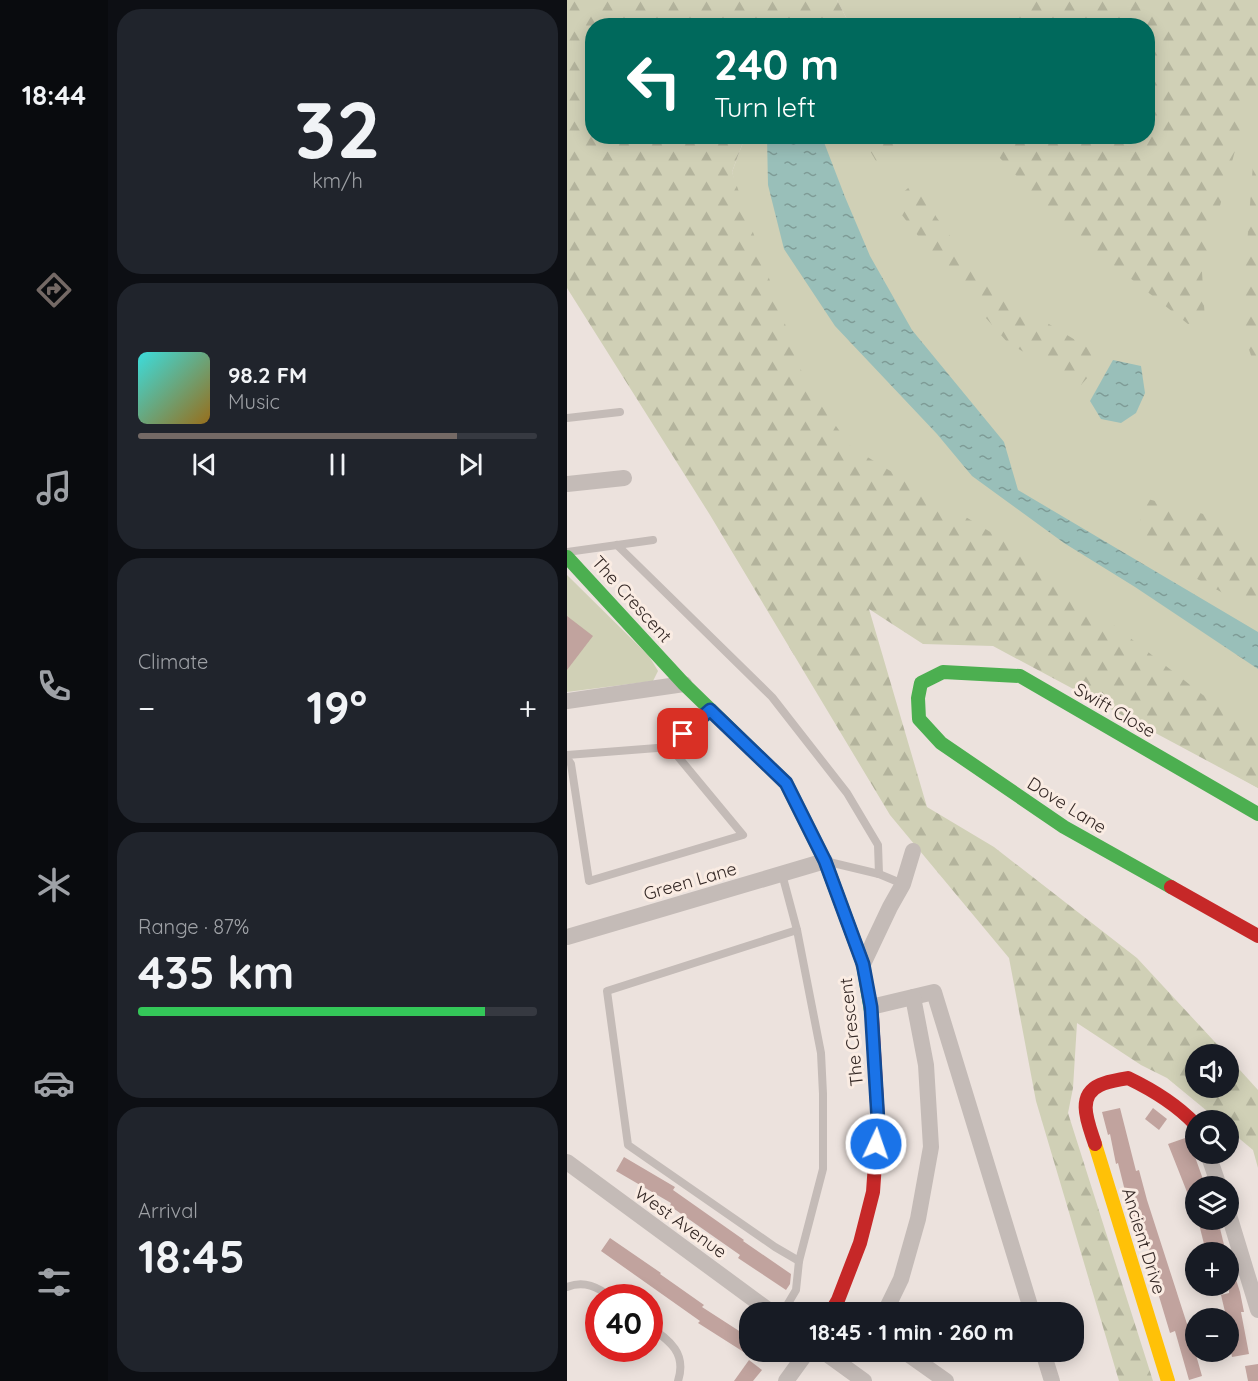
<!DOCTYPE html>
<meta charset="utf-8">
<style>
body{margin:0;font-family:Quicksand,sans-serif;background:#20242c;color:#f1f3f6;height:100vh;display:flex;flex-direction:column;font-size:22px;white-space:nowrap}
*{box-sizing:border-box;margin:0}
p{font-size:20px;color:#9ea1a6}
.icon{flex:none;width:33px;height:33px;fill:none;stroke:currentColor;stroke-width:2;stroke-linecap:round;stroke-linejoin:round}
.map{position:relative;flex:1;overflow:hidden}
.sheet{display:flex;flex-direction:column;gap:9px;padding:9px;background:#0d0f14;width:459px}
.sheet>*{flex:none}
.hud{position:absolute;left:18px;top:18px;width:570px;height:126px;border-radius:24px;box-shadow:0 3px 15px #0003;background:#00695c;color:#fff;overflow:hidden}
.buttons{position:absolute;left:618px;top:1044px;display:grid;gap:12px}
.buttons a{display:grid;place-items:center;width:54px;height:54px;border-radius:50%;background:#171b24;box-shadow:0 3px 15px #0003;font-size:30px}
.speed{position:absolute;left:18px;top:1284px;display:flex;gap:12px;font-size:30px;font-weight:700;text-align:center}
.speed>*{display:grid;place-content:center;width:78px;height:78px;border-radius:50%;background:#171b24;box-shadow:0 3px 15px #0003;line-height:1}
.speed .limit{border:9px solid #d22;background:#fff;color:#111}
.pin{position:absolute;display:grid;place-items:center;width:51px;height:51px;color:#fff;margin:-26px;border-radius:12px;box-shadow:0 3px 9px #0006}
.me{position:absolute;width:66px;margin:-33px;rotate:3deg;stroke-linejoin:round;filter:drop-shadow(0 0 4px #0008)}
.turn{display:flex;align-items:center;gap:21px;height:126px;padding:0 30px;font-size:27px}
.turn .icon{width:78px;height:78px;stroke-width:2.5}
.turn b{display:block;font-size:42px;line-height:51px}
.big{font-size:45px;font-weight:800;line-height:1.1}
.sheet .card{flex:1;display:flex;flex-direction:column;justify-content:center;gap:9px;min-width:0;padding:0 21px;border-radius:24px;background:#20242c}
.sheet .dial{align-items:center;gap:0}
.dial b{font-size:78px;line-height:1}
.song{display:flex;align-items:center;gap:18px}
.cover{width:72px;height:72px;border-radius:9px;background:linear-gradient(135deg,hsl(180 70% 55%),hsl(40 70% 35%))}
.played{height:6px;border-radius:3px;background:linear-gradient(90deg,#746965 80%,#363941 80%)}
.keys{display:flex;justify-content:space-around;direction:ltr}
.heat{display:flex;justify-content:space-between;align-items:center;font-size:33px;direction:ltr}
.charge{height:9px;border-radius:4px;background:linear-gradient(90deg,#34c759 87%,#363941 0)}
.trip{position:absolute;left:172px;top:1302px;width:345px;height:60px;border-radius:24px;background:#171b24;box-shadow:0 3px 15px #0003;font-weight:800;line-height:60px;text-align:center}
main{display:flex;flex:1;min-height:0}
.tab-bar{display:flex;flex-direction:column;width:108px;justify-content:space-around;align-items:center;background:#090b0e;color:#9ea1a6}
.tab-bar .icon{width:42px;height:42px}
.tab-bar .on{color:#746965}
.tab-bar b{font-size:27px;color:#f1f3f6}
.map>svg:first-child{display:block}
</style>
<main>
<nav class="tab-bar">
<b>18:44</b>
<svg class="icon on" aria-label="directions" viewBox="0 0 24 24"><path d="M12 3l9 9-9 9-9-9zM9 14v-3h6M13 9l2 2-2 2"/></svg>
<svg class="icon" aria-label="music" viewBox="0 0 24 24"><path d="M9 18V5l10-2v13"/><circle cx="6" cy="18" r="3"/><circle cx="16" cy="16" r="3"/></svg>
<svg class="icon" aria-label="phone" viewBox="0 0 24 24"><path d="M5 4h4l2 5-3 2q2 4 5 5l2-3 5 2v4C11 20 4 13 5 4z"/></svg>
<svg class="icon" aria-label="climate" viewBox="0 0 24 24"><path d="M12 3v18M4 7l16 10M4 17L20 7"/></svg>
<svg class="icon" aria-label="car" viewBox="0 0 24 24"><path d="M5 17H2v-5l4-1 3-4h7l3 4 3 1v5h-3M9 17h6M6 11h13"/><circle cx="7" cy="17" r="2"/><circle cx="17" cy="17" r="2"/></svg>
<svg class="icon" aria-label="filters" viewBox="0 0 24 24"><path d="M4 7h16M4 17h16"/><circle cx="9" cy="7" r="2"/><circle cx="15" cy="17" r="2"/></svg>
</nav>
<section class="sheet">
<div class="card dial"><b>32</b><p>km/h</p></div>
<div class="card">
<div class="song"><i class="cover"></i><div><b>98.2 FM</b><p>Music</p></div></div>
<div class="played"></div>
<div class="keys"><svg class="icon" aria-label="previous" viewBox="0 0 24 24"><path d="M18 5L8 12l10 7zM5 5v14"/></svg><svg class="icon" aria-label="pause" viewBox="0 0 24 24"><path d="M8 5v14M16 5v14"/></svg><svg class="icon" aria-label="next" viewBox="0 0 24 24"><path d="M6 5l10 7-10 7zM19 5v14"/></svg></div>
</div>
<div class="card"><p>Climate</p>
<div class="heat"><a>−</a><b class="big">19°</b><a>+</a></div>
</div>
<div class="card"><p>Range · 87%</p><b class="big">435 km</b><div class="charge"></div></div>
<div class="card"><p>Arrival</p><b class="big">18:45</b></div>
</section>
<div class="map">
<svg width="691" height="1381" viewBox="0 0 691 1381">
<defs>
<pattern id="forest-firs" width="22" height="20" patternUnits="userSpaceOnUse" patternTransform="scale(1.5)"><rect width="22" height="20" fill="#d0d0b6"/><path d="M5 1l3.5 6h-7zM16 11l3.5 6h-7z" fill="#b3b39c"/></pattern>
<pattern id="water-ripples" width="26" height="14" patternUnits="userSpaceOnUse" patternTransform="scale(1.5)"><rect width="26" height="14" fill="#99bfb9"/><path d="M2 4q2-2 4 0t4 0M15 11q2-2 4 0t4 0" fill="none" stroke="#7e9b96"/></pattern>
</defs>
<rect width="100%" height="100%" fill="#ece2dd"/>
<g fill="#d0d0b6">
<path d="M270 0H691V788L262 544 165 172 178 137 335 136 343 143 339 137 580 136V26L283 25Z"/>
<path d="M0 575 82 656 91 671 86 681 0 692Z"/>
</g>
<g fill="url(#forest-firs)">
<path d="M0 0H270L283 25 26 26V136L178 137 165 172 239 384 284 447 443 544 636 695 691 729V788L426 646 356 644 302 609 360 807 427 847 570 958 659 1054H628V1088H662V1058L691 1090V1168L686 1150 662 1130V1120H651L600 1078 574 1065 510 1023 506 1088 501 1113 586 1381H552L469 1101 442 958 323 815 143 515 0 288Z"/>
<path d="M449 0H691V84L678 114 635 272 638 321 621 324 491 221 432 157 434 137 580 136V26L446 25Z"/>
<path d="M295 137H339L344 146 313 168Z"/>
<path d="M691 153V376L674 326 686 164Z"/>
<path d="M348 182 370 218 404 265 467 315 538 358 514 385 441 343 381 275 325 202Z"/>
<path d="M566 495 644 516 691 545V612L584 554Z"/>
</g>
<g fill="url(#water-ripples)">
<path d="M200 137H255L278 197 303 256 345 330 437 442 451 490 691 632V669L568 587 497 543 405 476 370 434 268 326 217 249 201 185Z"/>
<path d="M546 360 574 366 578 393 569 413 554 423 534 419 523 401Z"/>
</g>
<g fill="#c1a39e">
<path d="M0 616 26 636 0 670Z"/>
<path d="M553 1108 569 1171 572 1170 580 1200 621 1327 635 1376 622 1380 608 1331 603 1333 588 1283 591 1282 575 1222 569 1224 559 1195 551 1163 549 1164 543 1134 541 1135 535 1112Z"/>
<path d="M586 1108 600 1119 592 1130 578 1119Z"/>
<path d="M621 1137 638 1185 628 1186V1189L620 1192 601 1144Z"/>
<path d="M57 1157 108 1187 106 1190 177 1240 176 1241 224 1274 223 1284 219 1290 171 1258 173 1255 103 1206 104 1203 49 1171Z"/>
<path d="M631 1220H651L658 1249 639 1252Z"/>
<path d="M43 1238 94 1273 93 1274 137 1305 135 1307 183 1338V1356L131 1323 133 1321 34 1251Z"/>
<path d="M662 1264H664L673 1292 677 1312H674L682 1354 665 1357 662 1341V1315L659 1316 654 1295 662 1293Z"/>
<path d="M182 1360 195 1370 186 1381H167Z"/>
<path d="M691 1364V1381H681L678 1366Z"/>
</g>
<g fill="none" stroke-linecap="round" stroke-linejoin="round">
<g stroke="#c4bbb7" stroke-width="8">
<path d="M0 418 53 412"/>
<path d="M50 545 205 697 280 793 311 845 312 874"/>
<path d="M0 552 86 540"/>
<path d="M103 747 143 711"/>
<path d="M0 755 103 747 176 835 22 881 4 764 0 758"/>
<path d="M262 862 312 874 336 884"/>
<path d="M215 874 230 930 254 1053 256 1094V1169L232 1261 229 1290 216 1312"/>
<path d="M230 930 40 991 61 1145 208 1247 232 1261"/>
<path d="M0 1287C17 1280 31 1287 45 1298"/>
<path d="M82 1326C103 1341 120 1353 111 1381"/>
</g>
<g stroke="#c4bbb7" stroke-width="16">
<path d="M0 484 57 478"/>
<path d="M0 701 117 684"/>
<path d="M0 937 258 861"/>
<path d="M296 964 323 907 336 884 346 851"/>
<path d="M304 1007 367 992 465 1312"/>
<path d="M641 1154 652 1186"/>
<path d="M0 1162 204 1312"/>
<path d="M662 1215 691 1310"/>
<path d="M318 1312 334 1279 351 1219 364 1147 359 1065 346 997"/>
<path d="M257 1352 297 1381"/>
<path d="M338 1352 379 1381"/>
<path d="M476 1352 485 1381"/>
<path d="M219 1381 240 1352"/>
</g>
<g stroke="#4caf50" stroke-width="14">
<path d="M0 557 117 684 219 783 258 861 296 964 305 1017"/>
<path d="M604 887 497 827 374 743 352 719 351 698 354 683 376 672 453 676 691 814"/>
</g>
<path stroke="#ffc107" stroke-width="14" d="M528 1144 601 1381"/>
<g stroke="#c62828" stroke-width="14">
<path d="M604 887 691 936"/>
<path d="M528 1144C522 1125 508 1096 533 1085 542 1081 552 1080 561 1078 586 1090 609 1104 628 1124"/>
<path d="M264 1312 271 1300 293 1243 306 1192 311 1121 305 1017"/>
</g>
</g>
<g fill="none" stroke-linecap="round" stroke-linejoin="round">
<defs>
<path id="route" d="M116 734 143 710 219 783 258 861 296 964 304 1007 311 1121 309 1144"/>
</defs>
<use href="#route" stroke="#114b97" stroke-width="15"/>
<use href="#route" stroke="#1a73e8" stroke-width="10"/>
</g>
<g text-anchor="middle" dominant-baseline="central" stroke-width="6" stroke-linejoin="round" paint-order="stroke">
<g font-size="18" fill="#342825" stroke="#faece3">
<text transform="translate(65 599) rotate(48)">The Crescent</text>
<text transform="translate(548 710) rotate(30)">Swift Close</text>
<text transform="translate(500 805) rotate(32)">Dove Lane</text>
<text transform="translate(123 881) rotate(-16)">Green Lane</text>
<text transform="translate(284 1032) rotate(-96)">The Crescent</text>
<text transform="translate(114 1222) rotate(36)">West Avenue</text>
<text transform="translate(577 1241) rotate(73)">Ancient Drive</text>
</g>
</g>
</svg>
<div class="buttons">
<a><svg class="icon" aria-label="sound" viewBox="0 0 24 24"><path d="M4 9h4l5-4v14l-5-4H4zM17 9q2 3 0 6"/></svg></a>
<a><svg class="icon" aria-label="search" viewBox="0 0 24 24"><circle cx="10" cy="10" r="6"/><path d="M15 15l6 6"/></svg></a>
<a><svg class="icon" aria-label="layers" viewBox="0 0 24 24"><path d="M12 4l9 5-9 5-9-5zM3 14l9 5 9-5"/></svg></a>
<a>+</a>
<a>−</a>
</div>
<div class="speed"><div class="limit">40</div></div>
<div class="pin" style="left:116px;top:734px;background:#d93025"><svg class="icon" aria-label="arrive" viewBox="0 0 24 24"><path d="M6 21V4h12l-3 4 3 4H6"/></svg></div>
<svg class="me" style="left:309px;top:1144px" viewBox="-20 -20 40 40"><circle r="17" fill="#1a73e8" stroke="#fff" stroke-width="3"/><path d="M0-11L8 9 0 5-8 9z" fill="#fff"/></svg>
<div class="trip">18:45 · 1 min · 260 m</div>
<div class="hud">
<div class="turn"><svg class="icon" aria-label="left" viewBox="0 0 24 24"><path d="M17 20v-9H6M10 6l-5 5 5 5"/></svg><div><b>240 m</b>Turn left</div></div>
</div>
</div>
</main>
